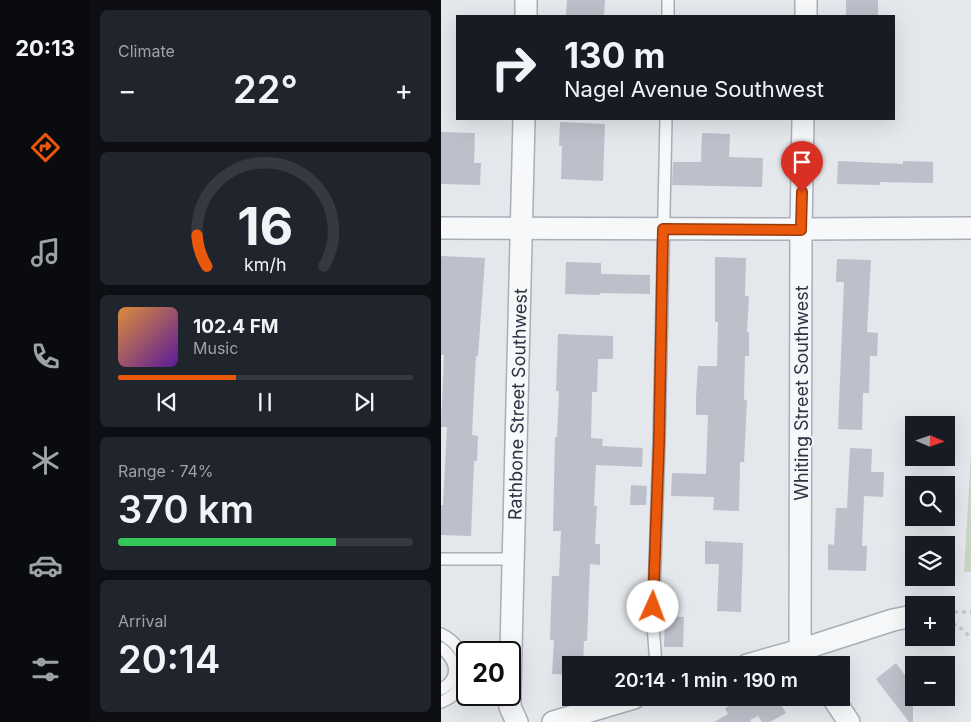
<!DOCTYPE html>
<meta charset="utf-8">
<style>
body{margin:0;font-family:Inter,sans-serif;background:#20242c;color:#f1f3f6;height:100vh;display:flex;flex-direction:column;font-size:19px;white-space:nowrap}
*{box-sizing:border-box;margin:0}
p{font-size:16px;color:#9ea1a6}
.icon{flex:none;width:28px;height:28px;fill:none;stroke:currentColor;stroke-width:2;stroke-linecap:round;stroke-linejoin:round}
.map{position:relative;flex:1;overflow:hidden}
.drawer{display:flex;flex-direction:column;gap:10px;padding:10px;background:#0d0f14;width:351px}
.drawer>*{flex:none}
.banner{position:absolute;left:15px;top:15px;width:439px;height:105px;border-radius:0px;box-shadow:0 5px 20px #0002;background:#171b24;color:#f1f3f6;overflow:hidden}
.needle{width:32px;rotate:92deg}
.tools{position:absolute;left:464px;top:416px;display:grid;gap:10px}
.tools a{display:grid;place-items:center;width:50px;height:50px;border-radius:0px;background:#171b24;box-shadow:0 5px 20px #0002;font-size:25px}
.speed{position:absolute;left:15px;top:641px;display:flex;gap:10px;font-size:25px;font-weight:700;text-align:center}
.speed>*{display:grid;place-content:center;width:65px;height:65px;border-radius:50%;background:#171b24;box-shadow:0 5px 20px #0002;line-height:1}
.speed .limit{border:2px solid #111;border-radius:8px;background:#fff;color:#111}
.pin{position:absolute;display:grid;place-items:center;width:42px;height:42px;color:#fff;margin:-51px -21px;border-radius:50% 50% 50% 0;rotate:-45deg;box-shadow:0 0 5px #0007}
.pin .icon{rotate:45deg}
.me{position:absolute;width:55px;margin:-28px;rotate:2deg;stroke-linejoin:round;filter:drop-shadow(0 0 4px #0008)}
.turn{display:flex;align-items:center;gap:18px;height:105px;padding:0 25px;font-size:22px}
.turn .icon{width:65px;height:65px;stroke-width:2.5}
.turn b{display:block;font-size:35px;line-height:42px}
.big{font-size:38px;font-weight:600;line-height:1.1}
.drawer .card{flex:1;display:flex;flex-direction:column;justify-content:center;gap:8px;min-width:0;padding:0 18px;border-radius:8px;background:#20242c}
.drawer .dial{align-items:center;gap:0}
.dial svg{height:130px;overflow:visible;fill:none;stroke:#363941;stroke-width:7;stroke-linecap:round;text-anchor:middle}
.dial text{fill:#f1f3f6;stroke:none}
.song{display:flex;align-items:center;gap:15px}
.cover{width:60px;height:60px;border-radius:8px;background:linear-gradient(135deg,hsl(30 70% 55%),hsl(270 70% 35%))}
.played{height:5px;border-radius:2px;background:linear-gradient(90deg,#ea580c 40%,#363941 40%)}
.keys{display:flex;justify-content:space-around;direction:ltr}
.heat{display:flex;justify-content:space-between;align-items:center;font-size:28px;direction:ltr}
.charge{height:8px;border-radius:4px;background:linear-gradient(90deg,#34c759 74%,#363941 0)}
.trip{position:absolute;left:121px;top:656px;width:288px;height:50px;border-radius:0px;background:#171b24;box-shadow:0 5px 20px #0002;font-weight:600;line-height:50px;text-align:center}
main{display:flex;flex:1;min-height:0}
.menu{display:flex;flex-direction:column;width:90px;justify-content:space-around;align-items:center;background:#090b0e;color:#9ea1a6}
.menu .icon{width:35px;height:35px}
.menu .active{color:#ea580c}
.menu b{font-size:22px;color:#f1f3f6}
.map>svg:first-child{display:block}
</style>
<main>
<nav class="menu">
<b>20:13</b>
<svg class="icon active" aria-label="directions" viewBox="0 0 24 24"><path d="M12 3l9 9-9 9-9-9zM9 14v-3h6M13 9l2 2-2 2"/></svg>
<svg class="icon" aria-label="music" viewBox="0 0 24 24"><path d="M9 18V5l10-2v13"/><circle cx="6" cy="18" r="3"/><circle cx="16" cy="16" r="3"/></svg>
<svg class="icon" aria-label="phone" viewBox="0 0 24 24"><path d="M5 4h4l2 5-3 2q2 4 5 5l2-3 5 2v4C11 20 4 13 5 4z"/></svg>
<svg class="icon" aria-label="climate" viewBox="0 0 24 24"><path d="M12 3v18M4 7l16 10M4 17L20 7"/></svg>
<svg class="icon" aria-label="car" viewBox="0 0 24 24"><path d="M5 17H2v-5l4-1 3-4h7l3 4 3 1v5h-3M9 17h6M6 11h13"/><circle cx="7" cy="17" r="2"/><circle cx="17" cy="17" r="2"/></svg>
<svg class="icon" aria-label="filters" viewBox="0 0 24 24"><path d="M4 7h16M4 17h16"/><circle cx="9" cy="7" r="2"/><circle cx="15" cy="17" r="2"/></svg>
</nav>
<section class="drawer">
<div class="card"><p>Climate</p>
<div class="heat"><a>−</a><b class="big">22°</b><a>+</a></div>
</div>
<div class="card dial"><svg viewBox="0 0 100 80">
<path d="M14 69A42 42 0 1 1 86 69"/>
<path d="M14 69A42 42 0 0 1 8 50" stroke="#ea580c"/>
<text x="50" y="56" font-size="32" font-weight="700">16</text>
<text x="50" y="72" font-size="11">km/h</text>
</svg></div>
<div class="card">
<div class="song"><i class="cover"></i><div><b>102.4 FM</b><p>Music</p></div></div>
<div class="played"></div>
<div class="keys"><svg class="icon" aria-label="previous" viewBox="0 0 24 24"><path d="M18 5L8 12l10 7zM5 5v14"/></svg><svg class="icon" aria-label="pause" viewBox="0 0 24 24"><path d="M8 5v14M16 5v14"/></svg><svg class="icon" aria-label="next" viewBox="0 0 24 24"><path d="M6 5l10 7-10 7zM19 5v14"/></svg></div>
</div>
<div class="card"><p>Range · 74%</p><b class="big">370 km</b><div class="charge"></div></div>
<div class="card"><p>Arrival</p><b class="big">20:14</b></div>
</section>
<div class="map">
<svg width="530" height="722" viewBox="0 0 530 722">
<rect width="100%" height="100%" fill="#e4e7ec"/>
<path fill="#c9d6c5" d="M530 452V572H523Z"/>
<g fill="#bbc0ca">
<path d="M126 0H164L163 16H125Z"/>
<rect x="405" y="0" width="32" height="16"/>
<path d="M119 122 164 124 162 181 120 179 121 146H118Z"/>
<path d="M0 132 34 133 33 163H40L39 185 0 184Z"/>
<path d="M261 133 289 134 288 157 322 158 321 187 231 185 232 162H260Z"/>
<path d="M397 161 462 164V161L492 162V183L439 182V185L396 184Z"/>
<path d="M0 256 44 258 37 356H35L33 392 31 435 37 436 36 461H33L30 536 0 535V505H2L6 427H0L3 355H0Z"/>
<path d="M274 257 305 258 304 296H308L306 332H308V356H304L303 400H306L303 462H299L298 511 272 510 273 497 230 496 231 473 265 474 267 415H255V398L257 366H276L277 322H274Z"/>
<path d="M396 259 430 260 426 332 437 333 436 356H429L428 393H422L421 430 397 429 403 282H395Z"/>
<path d="M125 262 160 263V274L209 275V294L159 293V295L124 294Z"/>
<path d="M117 334 172 336V359H157L156 392H151L150 438 162 439 161 446 202 448 201 467 155 465 153 506H156L154 544H159V565L149 564 146 641H143L142 665H130V675L111 674 113 640H109L111 576H118L120 531H112L114 437H116L118 391H115Z"/>
<path d="M409 448 431 449 430 472H443L442 497 423 496 421 546H426L425 571 387 570V544L393 545 395 508H406Z"/>
<path d="M190 485 206 486 205 505H189Z"/>
<path d="M264 541 302 543 300 612 276 611 278 564H264Z"/>
<path d="M224 616 243 617 242 647H223Z"/>
<path d="M455 663 472 686V722H468L435 679Z"/>
<path d="M316 698H336L345 713 329 722H321L317 716 309 720 310 722H273L287 714 284 708 298 700 301 706Z"/>
</g>
<g fill="none" stroke-linecap="round" stroke-linejoin="round">
<defs>
<g id="lane">
<path d="M227 16V0"/>
<path d="M0 559H72"/>
<path d="M0 634C31 649 34 689 0 702"/>
<path d="M0 648C16 660 20 679 0 689"/>
<path d="M215 665 212 625 218 442 225 119"/>
</g>
<g id="street">
<path d="M85 16V0"/>
<path d="M365 16V0"/>
<path d="M362 119 360 229 359 650 370 665"/>
<path d="M0 228 360 229 530 228"/>
<path d="M306 665 359 650 452 620 472 616"/>
<path id="s1" d="M69 689 83 119"/>
<path d="M69 695V707L76 722"/>
<path d="M392 698 408 722"/>
<path d="M112 722 193 698"/>
</g>
</defs>
<use href="#lane" stroke="#a9aeb7" stroke-width="14"/>
<use href="#street" stroke="#a9aeb7" stroke-width="24"/>
<g stroke="#c2c5cb" stroke-width="3" stroke-dasharray="4 4" stroke-linecap="butt">
<path d="M505 612H530"/>
<path d="M505 619 521 629 530 638"/>
</g>
<use href="#lane" stroke="#f7f8fa" stroke-width="11"/>
<use href="#street" stroke="#f7f8fa" stroke-width="21"/>
</g>
<g fill="none" stroke-linecap="round" stroke-linejoin="round">
<defs>
<path id="route" d="M212 607 218 442 222 229 360 230 361 192"/>
</defs>
<use href="#route" stroke="#983908" stroke-width="12"/>
<use href="#route" stroke="#ea580c" stroke-width="9"/>
</g>
<g text-anchor="middle" dominant-baseline="central" stroke-width="4" stroke-linejoin="round" paint-order="stroke">
<g font-size="18" fill="#2b3445" stroke="#f4f6f9">
<text transform="translate(360 393) rotate(-90)">Whiting Street Southwest</text>
<text stroke="none"><textPath href="#s1" startOffset="285">Rathbone Street Southwest</textPath></text>
</g>
</g>
</svg>
<div class="tools">
<a><svg class="needle" viewBox="-14 -14 28 28"><path d="M0-13l5 13h-10z" fill="#e53935"/><path d="M0 13l5-13h-10z" fill="#9ea1a6"/></svg></a>
<a><svg class="icon" aria-label="search" viewBox="0 0 24 24"><circle cx="10" cy="10" r="6"/><path d="M15 15l6 6"/></svg></a>
<a><svg class="icon" aria-label="layers" viewBox="0 0 24 24"><path d="M12 4l9 5-9 5-9-5zM3 14l9 5 9-5"/></svg></a>
<a>+</a>
<a>−</a>
</div>
<div class="speed"><div class="limit">20</div></div>
<div class="pin" style="left:361px;top:192px;background:#d93025"><svg class="icon" aria-label="arrive" viewBox="0 0 24 24"><path d="M6 21V4h12l-3 4 3 4H6"/></svg></div>
<svg class="me" style="left:212px;top:607px" viewBox="-20 -20 40 40"><circle r="19" fill="#fff"/><path d="M0-13L10 11 0 6-10 11z" fill="#ea580c"/></svg>
<div class="trip">20:14 · 1 min · 190 m</div>
<div class="banner">
<div class="turn"><svg class="icon" aria-label="right" viewBox="0 0 24 24"><path d="M7 20v-9h11M14 6l5 5-5 5"/></svg><div><b>130 m</b>Nagel Avenue Southwest</div></div>
</div>
</div>
</main>
